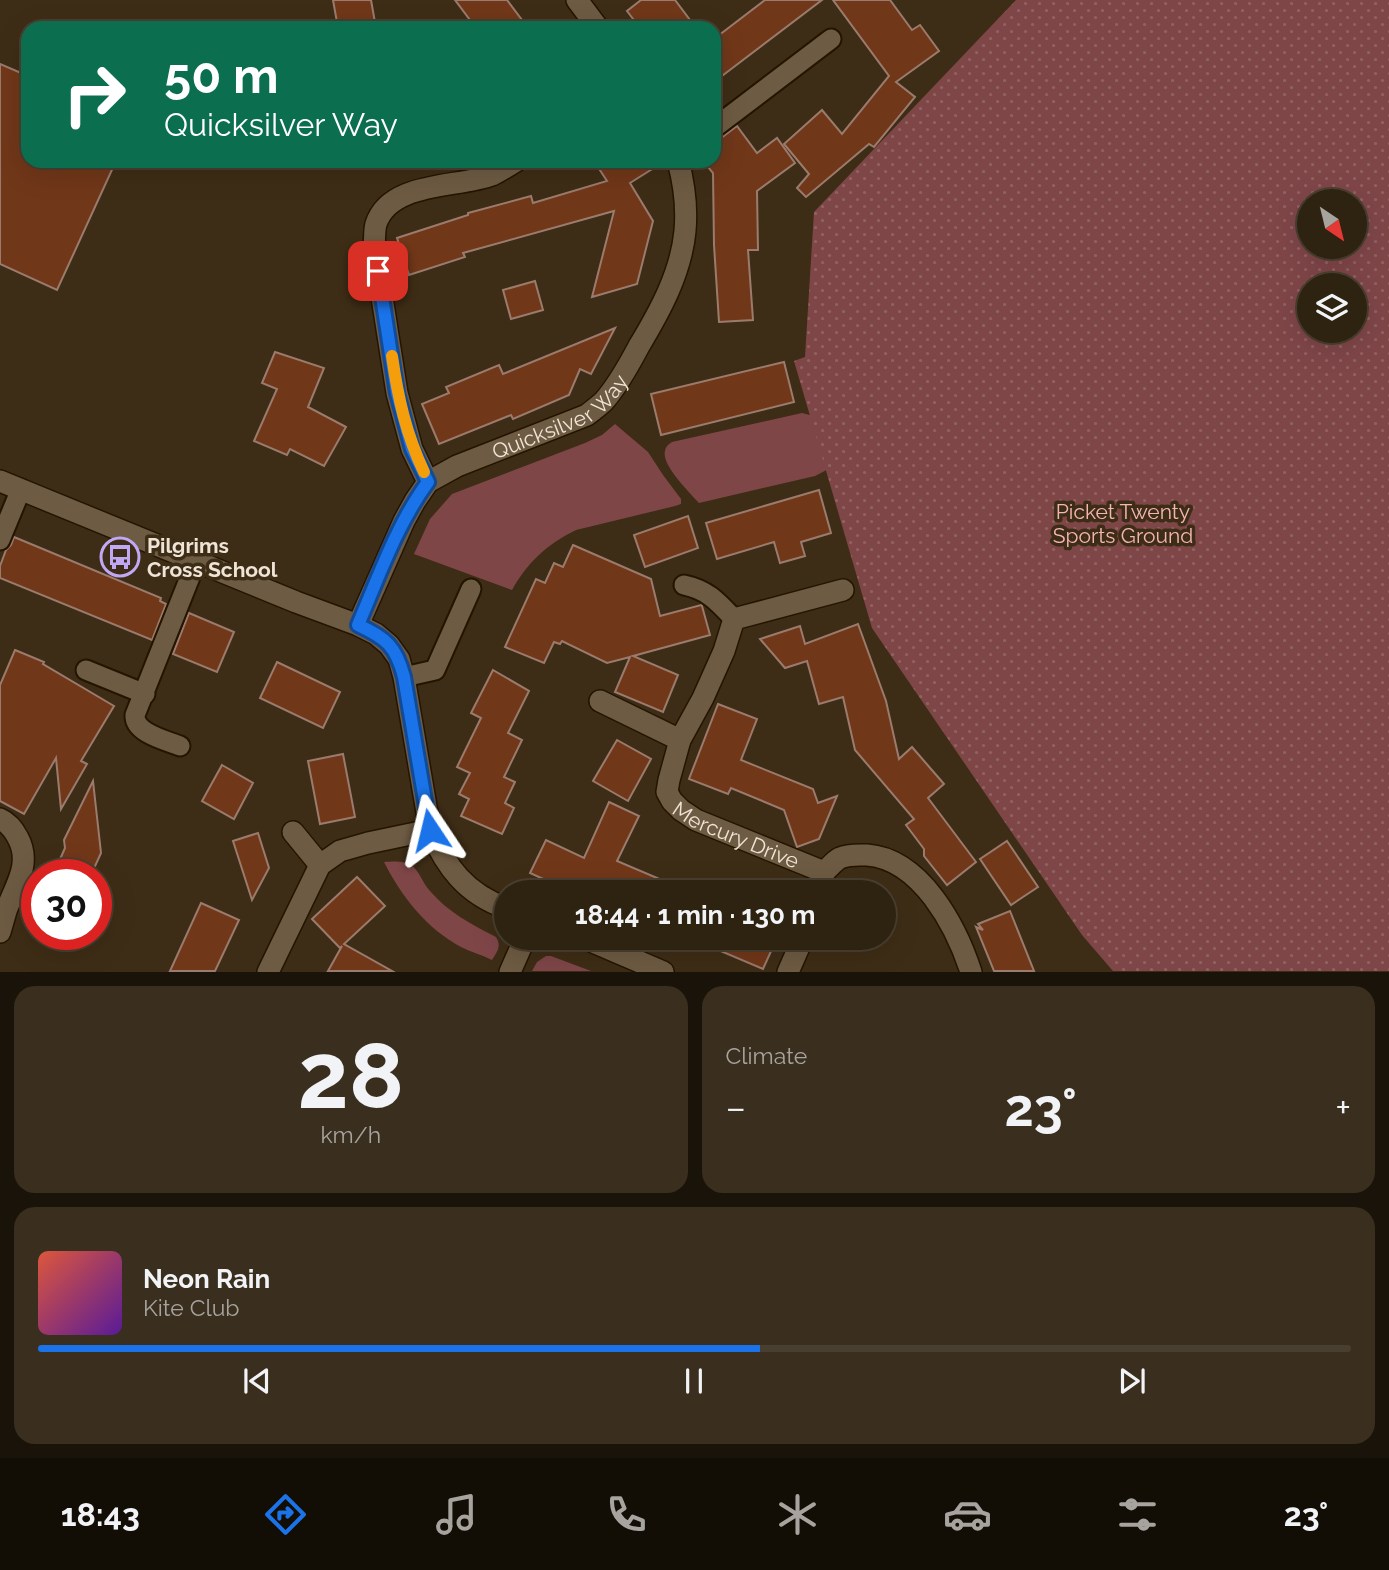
<!DOCTYPE html>
<meta charset="utf-8">
<style>
body{margin:0;font-family:Raleway,sans-serif;background:#3a2f1e;color:#f1f3f6;height:100vh;display:flex;flex-direction:column;font-size:26px;white-space:nowrap}
*{box-sizing:border-box;margin:0}
p{font-size:23px;color:#a7a49f}
.icon{flex:none;width:38px;height:38px;fill:none;stroke:currentColor;stroke-width:2;stroke-linecap:round;stroke-linejoin:round}
.map{position:relative;height:972px;overflow:hidden}
.panel{display:flex;flex-direction:column;gap:14px;padding:14px;background:#191309;flex:1}
.panel>*{flex:none}
.hud{position:absolute;left:21px;top:21px;width:700px;height:147px;border-radius:21px;box-shadow:0 7px 28px #0002,0 0 0 2px #493f30;background:#0b6e4f;color:#fff;overflow:hidden}
.needle{width:46px;rotate:145deg}
.controls{position:absolute;left:1297px;top:189px;display:grid;gap:14px}
.controls a{display:grid;place-items:center;width:70px;height:70px;border-radius:50%;background:#2e2210;box-shadow:0 7px 28px #0002,0 0 0 2px #493f30;font-size:35px}
.speed{position:absolute;left:21px;top:859px;display:flex;gap:14px;font-size:35px;font-weight:700;text-align:center}
.speed>*{display:grid;place-content:center;width:91px;height:91px;border-radius:50%;background:#2e2210;box-shadow:0 7px 28px #0002,0 0 0 2px #493f30;line-height:1}
.speed .limit{border:10px solid #d22;background:#fff;color:#111}
.pin{position:absolute;display:grid;place-items:center;width:60px;height:60px;color:#fff;margin:-30px;border-radius:14px;box-shadow:0 4px 10px #0006}
.me{position:absolute;width:77px;margin:-38px;rotate:350deg;stroke-linejoin:round;filter:drop-shadow(0 0 5px #0008)}
.turn{display:flex;align-items:center;gap:24px;height:147px;padding:0 28px;font-size:32px}
.turn .icon{width:91px;height:91px;stroke-width:2.5}
.turn b{display:block;font-size:49px;line-height:60px}
.big{font-size:52px;font-weight:700;line-height:1.1}
.panel .card{flex:1;display:flex;flex-direction:column;justify-content:center;gap:10px;min-width:0;padding:0 24px;border-radius:21px;background:#3a2f1e}
.panel .dial{align-items:center;gap:0}
.dial b{font-size:91px;line-height:1}
.song{display:flex;align-items:center;gap:21px}
.cover{width:84px;height:84px;border-radius:10px;background:linear-gradient(135deg,hsl(10 70% 55%),hsl(270 70% 35%))}
.played{height:7px;border-radius:4px;background:linear-gradient(90deg,#1a73e8 55%,#493f30 55%)}
.keys{display:flex;justify-content:space-around;direction:ltr}
.heat{display:flex;justify-content:space-between;align-items:center;font-size:38px;direction:ltr}
.panel .tiles{flex:1;display:grid;gap:14px;grid-template-columns:1fr 1fr}
.card:last-child{grid-column:span 2}
.trip{position:absolute;left:494px;top:880px;width:402px;height:70px;border-radius:35px;background:#2e2210;box-shadow:0 7px 28px #0002,0 0 0 2px #493f30;font-weight:700;line-height:70px;text-align:center}
.tabs{display:flex;height:112px;justify-content:space-around;align-items:center;background:#120e06;color:#a7a49f}
.tabs .icon{width:49px;height:49px}
.tabs .on{color:#1a73e8}
.tabs b{font-size:32px;color:#f1f3f6}
.map>svg:first-child{display:block}
</style>
<div class="map">
<svg width="1389" height="972" viewBox="0 0 1389 972">
<defs>
<pattern id="park-dots" width="8" height="8" patternUnits="userSpaceOnUse" patternTransform="scale(1.75)"><rect width="8" height="8" fill="#7f4648"/><path d="M2 2h.1M6 6h.1" fill="none" stroke="#916162" stroke-width="1.8" stroke-linecap="round"/></pattern>
</defs>
<rect width="100%" height="100%" fill="#3e2d16"/>
<g fill="#7f4648">
<path d="M802 413 892 436 815 476 699 503C690 493 661 465 665 451 666 446 668 445 672 442Z"/>
<path d="M615 424 648 452 663 475 681 499V504L675 506 576 530C547 544 527 563 512 590L414 554 430 519 452 494 585 443 602 435Z"/>
<path d="M384 862C391 862 404 860 411 865 419 870 423 884 430 891 449 913 471 924 496 937 502 946 497 952 492 960 482 955 471 952 461 947 426 928 402 897 384 862Z"/>
<path d="M546 956H551L591 971H532L537 962Z"/>
</g>
<path fill="url(#park-dots)" fill-rule="evenodd" d="M1016 0H1389V971H1113L1082 935 872 628 794 361 805 357 814 212ZM1309 201H1354V247H1309ZM1309 285H1354V331H1309Z"/>
<g fill="#713719" stroke="#9a7b6d" stroke-width="2">
<path d="M333 0H371L376 28H338Z"/>
<path d="M455 0H507L528 28H476Z"/>
<path d="M641 0H675L696 28H640L627 11Z"/>
<path d="M765 0H822L714 82V39Z"/>
<path d="M833 0H890L912 30 920 25 939 51 896 82 915 97 874 147 869 144 806 197 797 188 809 174 784 144 822 110 842 134 889 76Z"/>
<path d="M0 64 28 76V161H116L57 290 0 264Z"/>
<path d="M737 126 757 153 777 138 795 163 757 191 758 250H748L753 320 719 322 714 245 713 173 708 167 714 163V140L721 138Z"/>
<path d="M594 161H665L630 183 653 221 637 284 592 297 614 211 463 253 465 257 409 275 397 238 468 215V213L531 196 533 203 607 181Z"/>
<path d="M535 281 543 310 511 319 503 290Z"/>
<path d="M615 328 591 374 580 369 569 395 513 419 511 415 439 444 422 404 449 393 446 387 499 365 503 374Z"/>
<path d="M275 352 324 368 308 407 346 427 324 466 290 449 287 455 254 441 277 389 262 383Z"/>
<path d="M784 362 794 402 661 435 651 394Z"/>
<path d="M819 490 831 533 801 542 805 556 780 563 774 542 717 559 706 523Z"/>
<path d="M688 516 698 548 645 567 634 535Z"/>
<path d="M14 537 161 598 160 601 166 604 152 640 0 578V566L6 550 11 545Z"/>
<path d="M573 545 651 579 660 616 701 605 702 606 710 635 633 656 678 675 663 712 615 692 630 657 607 663 562 641 560 644 554 642 544 663 505 647 536 579 545 583 554 563 563 567Z"/>
<path d="M189 613 234 632 217 672 173 654Z"/>
<path d="M858 624 886 701 899 759 912 747 944 784 928 798 976 862 947 885 924 856V849L906 825 914 819 855 750 843 697 819 704 807 661 785 668 760 639 800 626 805 644Z"/>
<path d="M15 650 44 662 43 664 114 706 81 761 87 764 61 809 56 758 24 814 0 801V685Z"/>
<path d="M277 662 340 692 323 728 260 698Z"/>
<path d="M493 670 529 691 508 733 522 740 504 777 515 782 505 803 514 808 502 834 461 816 469 799 459 794 470 773 457 767 481 718 471 713Z"/>
<path d="M718 704 757 719 741 760 813 789 818 803 837 796 819 839 797 847 784 810 731 788 728 794 689 779Z"/>
<path d="M617 740 651 759 628 801 593 781Z"/>
<path d="M343 754 355 817 320 824 308 761Z"/>
<path d="M222 765 253 783 234 819 202 801Z"/>
<path d="M93 781 101 853 91 875H53L65 848 64 840Z"/>
<path d="M609 802 639 816 617 861 690 892H572L530 873 546 840 584 858Z"/>
<path d="M258 833 269 868 252 900 233 841Z"/>
<path d="M1007 841 1038 887 1011 905 980 859Z"/>
<path d="M357 877 385 906 344 944 392 971H328L342 946 340 948 312 919Z"/>
<path d="M201 903 239 920 215 971H170Z"/>
<path d="M1010 911 1034 971H994L976 927 983 930 978 924Z"/>
<path d="M690 938H777L763 969Z"/>
</g>
<g fill="none" stroke-linecap="round" stroke-linejoin="round">
<defs>
<g id="service">
<path d="M714 128 831 39"/>
<path d="M0 540 21 489"/>
<path d="M684 585C708 590 718 602 734 619"/>
<path d="M86 670 145 694"/>
<path d="M404 677 435 670 471 589"/>
<path d="M180 746C165 740 134 733 135 715L196 562"/>
</g>
<g id="minor">
<path d="M577 0 598 28"/>
<path d="M0 481 296 602 358 625 376 634 389 645 399 659 404 677 430 830C446 867 466 894 506 908"/>
<path d="M428 482 412 449 397 393 374 246C375 239 374 231 376 224 390 181 458 188 492 175 500 171 508 166 516 161"/>
<path id="s1" d="M843 590 734 619 724 651 703 698 680 740 669 780 667 792 672 801 681 810 696 820 824 872C829 868 834 861 840 858 849 854 858 855 867 855 921 859 956 926 971 972"/>
<path id="s2" d="M358 625 404 521 415 501 428 482 457 466 587 415C593 410 599 406 604 401 618 385 629 365 639 346 660 311 681 273 685 231 687 208 684 183 678 161"/>
<path d="M600 701 680 740"/>
<path d="M0 819C9 823 14 830 18 838 32 864 15 886 6 911 4 918 2 925 0 932"/>
<path d="M293 832 320 865"/>
<path d="M819 892 824 872"/>
<path d="M584 938 663 972"/>
<path d="M268 972 320 865 340 851 368 843 430 830"/>
<path d="M510 972 525 938"/>
<path d="M788 972 803 938"/>
</g>
</defs>
<use href="#service" stroke="#241500" stroke-width="23"/>
<use href="#minor" stroke="#241500" stroke-width="24"/>
<use href="#service" stroke="#6e5b43" stroke-width="19"/>
<use href="#minor" stroke="#6e5b43" stroke-width="21"/>
</g>
<g fill="none" stroke-linecap="round" stroke-linejoin="round">
<defs>
<path id="route" d="M378 271 397 393 412 449 428 482C397 524 379 576 358 625 386 638 396 646 404 677L430 830"/>
</defs>
<use href="#route" stroke="#114b97" stroke-width="18"/>
<use href="#route" stroke="#1a73e8" stroke-width="12"/>
<path stroke="#f59e0b" stroke-width="12" d="M392 356C398 398 406 434 424 472"/>
</g>
<defs>
<symbol id="bus-ring" viewBox="-11 -11 22 22"><circle r="9.5" fill="#3e2d16" stroke="#c0a8f4" stroke-width="1.5"/><path d="M-5-6H5V4H4V6H2V4H-2V6H-4V4H-5ZM-3.5-4V0h7V-4ZM-3.5 1.2v1.5H-2V1.2ZM2 1.2v1.5H3.5V1.2Z" fill="#c0a8f4"/></symbol>
</defs>
<g fill-rule="evenodd">
<use href="#bus-ring" x="98" y="535" width="44" height="44"/>
</g>
<g text-anchor="middle" dominant-baseline="central" stroke-width="7" stroke-linejoin="round" paint-order="stroke">
<g font-size="21" fill="#efe4d6" stroke="#3e2d16">
<text stroke="none"><textPath href="#s2" startOffset="308">Quicksilver Way</textPath></text>
<text stroke="none"><textPath href="#s1" startOffset="383">Mercury Drive</textPath></text>
</g>
<g font-size="21" fill="#f4b5b5" stroke="#3e2d16">
<text x="1123" y="511">Picket Twenty<tspan x="1123" dy="24">Sports Ground</tspan></text>
</g>
<g font-size="21" font-weight="bold" fill="#efe4d6" stroke="#3e2d16" text-anchor="start">
<text x="147" y="545">Pilgrims<tspan x="147" dy="24">Cross School</tspan></text>
</g>
</g>
</svg>
<div class="controls">
<a><svg class="needle" viewBox="-14 -14 28 28"><path d="M0-13l5 13h-10z" fill="#e53935"/><path d="M0 13l5-13h-10z" fill="#a7a49f"/></svg></a>
<a><svg class="icon" aria-label="layers" viewBox="0 0 24 24"><path d="M12 4l9 5-9 5-9-5zM3 14l9 5 9-5"/></svg></a>
</div>
<div class="speed"><div class="limit">30</div></div>
<div class="pin" style="left:378px;top:271px;background:#d93025"><svg class="icon" aria-label="arrive" viewBox="0 0 24 24"><path d="M6 21V4h12l-3 4 3 4H6"/></svg></div>
<svg class="me" style="left:430px;top:830px" viewBox="-20 -20 40 40"><path d="M0-17L14 15 0 8-14 15z" fill="#1a73e8" stroke="#fff" stroke-width="4"/></svg>
<div class="trip">18:44 · 1 min · 130 m</div>
<div class="hud">
<div class="turn"><svg class="icon" aria-label="right" viewBox="0 0 24 24"><path d="M7 20v-9h11M14 6l5 5-5 5"/></svg><div><b>50 m</b>Quicksilver Way</div></div>
</div>
</div>
<section class="panel">
<div class="tiles">
<div class="card dial"><b>28</b><p>km/h</p></div>
<div class="card"><p>Climate</p>
<div class="heat"><a>−</a><b class="big">23°</b><a>+</a></div>
</div>
<div class="card">
<div class="song"><i class="cover"></i><div><b>Neon Rain</b><p>Kite Club</p></div></div>
<div class="played"></div>
<div class="keys"><svg class="icon" aria-label="previous" viewBox="0 0 24 24"><path d="M18 5L8 12l10 7zM5 5v14"/></svg><svg class="icon" aria-label="pause" viewBox="0 0 24 24"><path d="M8 5v14M16 5v14"/></svg><svg class="icon" aria-label="next" viewBox="0 0 24 24"><path d="M6 5l10 7-10 7zM19 5v14"/></svg></div>
</div>
</div>
</section>
<nav class="tabs">
<b>18:43</b>
<svg class="icon on" aria-label="directions" viewBox="0 0 24 24"><path d="M12 3l9 9-9 9-9-9zM9 14v-3h6M13 9l2 2-2 2"/></svg>
<svg class="icon" aria-label="music" viewBox="0 0 24 24"><path d="M9 18V5l10-2v13"/><circle cx="6" cy="18" r="3"/><circle cx="16" cy="16" r="3"/></svg>
<svg class="icon" aria-label="phone" viewBox="0 0 24 24"><path d="M5 4h4l2 5-3 2q2 4 5 5l2-3 5 2v4C11 20 4 13 5 4z"/></svg>
<svg class="icon" aria-label="climate" viewBox="0 0 24 24"><path d="M12 3v18M4 7l16 10M4 17L20 7"/></svg>
<svg class="icon" aria-label="car" viewBox="0 0 24 24"><path d="M5 17H2v-5l4-1 3-4h7l3 4 3 1v5h-3M9 17h6M6 11h13"/><circle cx="7" cy="17" r="2"/><circle cx="17" cy="17" r="2"/></svg>
<svg class="icon" aria-label="filters" viewBox="0 0 24 24"><path d="M4 7h16M4 17h16"/><circle cx="9" cy="7" r="2"/><circle cx="15" cy="17" r="2"/></svg>
<b>23°</b>
</nav>
